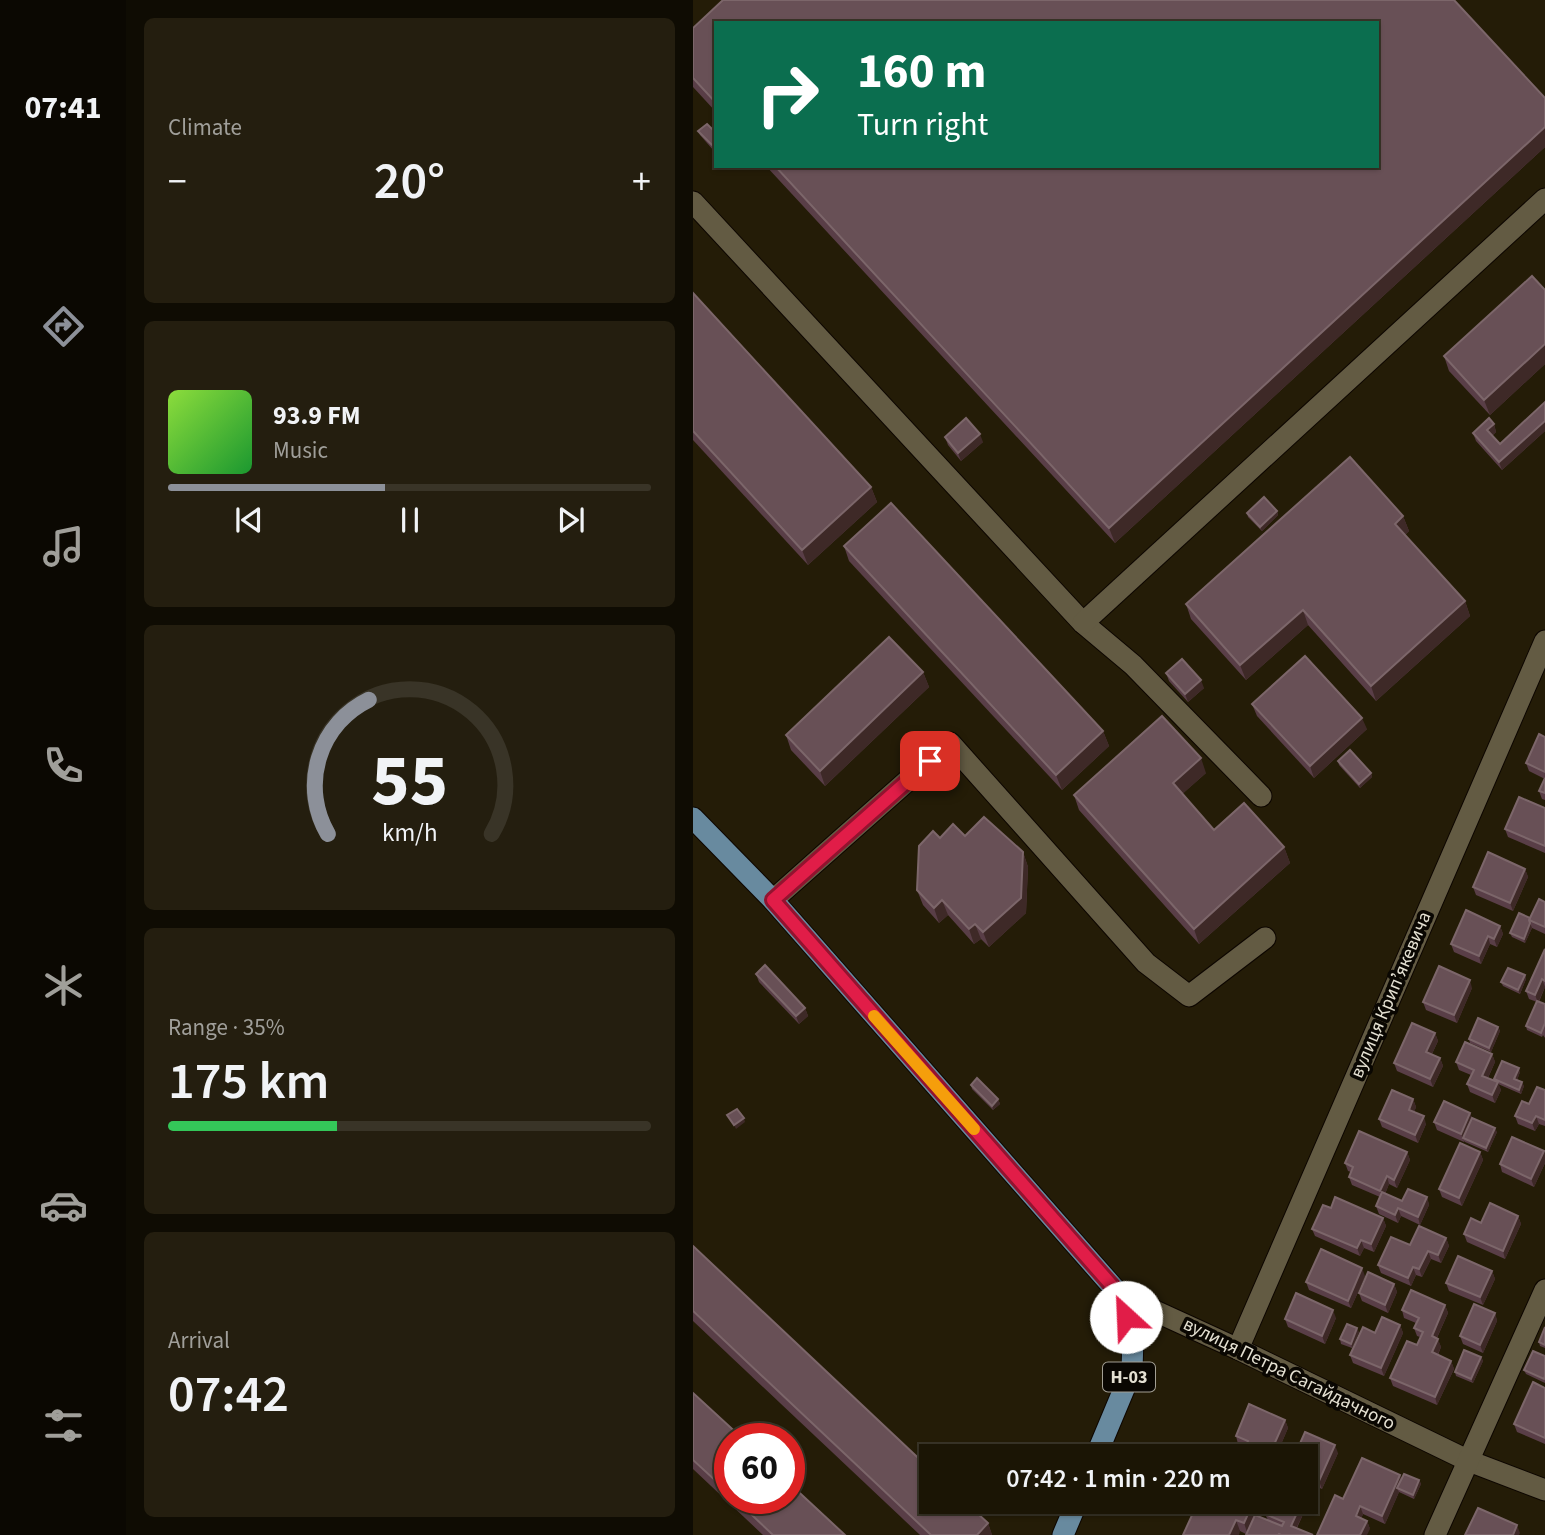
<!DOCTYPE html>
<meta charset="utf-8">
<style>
body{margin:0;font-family:"Source Sans 3",sans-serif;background:#241e0f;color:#f1f3f6;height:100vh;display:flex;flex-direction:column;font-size:26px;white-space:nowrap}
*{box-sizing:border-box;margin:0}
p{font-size:23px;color:#a09f9a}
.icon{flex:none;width:38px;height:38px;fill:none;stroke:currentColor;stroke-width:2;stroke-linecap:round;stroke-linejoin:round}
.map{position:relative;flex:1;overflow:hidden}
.drawer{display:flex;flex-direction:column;gap:18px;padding:18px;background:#0f0c03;width:567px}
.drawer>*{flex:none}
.guide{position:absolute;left:21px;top:21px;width:665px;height:147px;border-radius:0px;box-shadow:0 2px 5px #0004,0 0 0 2px #393427;background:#0b6e4f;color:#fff;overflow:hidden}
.speed{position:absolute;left:21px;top:1423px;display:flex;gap:14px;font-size:35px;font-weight:700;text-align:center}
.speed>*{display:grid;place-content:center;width:91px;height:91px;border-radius:50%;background:#1b1505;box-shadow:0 2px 5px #0004,0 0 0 2px #393427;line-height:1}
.speed .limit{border:10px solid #d22;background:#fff;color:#111}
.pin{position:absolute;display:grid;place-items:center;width:60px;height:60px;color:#fff;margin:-30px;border-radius:14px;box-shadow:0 4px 10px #0006}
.me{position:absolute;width:77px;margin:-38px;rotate:335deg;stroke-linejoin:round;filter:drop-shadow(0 0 5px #0008)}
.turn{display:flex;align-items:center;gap:24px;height:147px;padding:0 28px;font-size:32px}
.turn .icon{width:91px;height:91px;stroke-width:2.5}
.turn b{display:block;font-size:49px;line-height:60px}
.big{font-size:52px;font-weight:600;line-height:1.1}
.drawer .widget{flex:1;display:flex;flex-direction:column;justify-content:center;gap:10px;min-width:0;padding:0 24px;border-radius:10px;background:#241e0f}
.drawer .dial{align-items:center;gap:0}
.dial svg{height:182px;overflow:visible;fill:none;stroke:#393427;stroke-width:7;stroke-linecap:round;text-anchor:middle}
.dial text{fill:#f1f3f6;stroke:none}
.song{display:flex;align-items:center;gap:21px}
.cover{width:84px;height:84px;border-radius:10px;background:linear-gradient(135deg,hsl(90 70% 55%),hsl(130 70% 35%))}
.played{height:7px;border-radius:4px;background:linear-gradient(90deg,#8c9099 45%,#393427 45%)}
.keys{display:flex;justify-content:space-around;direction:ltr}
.heat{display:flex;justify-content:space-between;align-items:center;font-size:38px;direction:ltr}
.charge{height:10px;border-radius:5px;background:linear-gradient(90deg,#34c759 35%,#393427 0)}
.trip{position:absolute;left:226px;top:1444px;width:399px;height:70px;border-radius:0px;background:#1b1505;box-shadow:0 2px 5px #0004,0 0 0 2px #393427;font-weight:600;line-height:70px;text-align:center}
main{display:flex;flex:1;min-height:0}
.menu{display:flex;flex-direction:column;width:126px;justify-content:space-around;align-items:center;background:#0b0802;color:#a09f9a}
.menu .icon{width:49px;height:49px}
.menu .selected{color:#8c9099}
.menu b{font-size:32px;color:#f1f3f6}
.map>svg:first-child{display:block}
</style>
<main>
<nav class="menu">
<b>07:41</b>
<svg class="icon selected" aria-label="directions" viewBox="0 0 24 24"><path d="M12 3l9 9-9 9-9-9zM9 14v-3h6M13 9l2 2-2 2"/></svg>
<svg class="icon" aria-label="music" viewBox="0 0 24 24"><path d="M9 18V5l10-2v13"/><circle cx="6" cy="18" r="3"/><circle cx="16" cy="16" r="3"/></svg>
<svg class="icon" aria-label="phone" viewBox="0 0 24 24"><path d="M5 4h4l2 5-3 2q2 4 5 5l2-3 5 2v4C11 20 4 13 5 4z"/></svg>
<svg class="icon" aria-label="climate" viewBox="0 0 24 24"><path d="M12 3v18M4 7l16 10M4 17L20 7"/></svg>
<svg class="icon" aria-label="car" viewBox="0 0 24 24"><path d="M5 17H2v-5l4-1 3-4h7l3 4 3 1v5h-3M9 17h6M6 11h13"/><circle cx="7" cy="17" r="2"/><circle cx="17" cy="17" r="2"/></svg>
<svg class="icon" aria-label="filters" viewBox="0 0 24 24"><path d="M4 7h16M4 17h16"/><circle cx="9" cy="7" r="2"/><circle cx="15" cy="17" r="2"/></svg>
</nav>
<section class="drawer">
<div class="widget"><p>Climate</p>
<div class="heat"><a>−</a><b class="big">20°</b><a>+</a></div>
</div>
<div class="widget">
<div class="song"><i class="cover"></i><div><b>93.9 FM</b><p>Music</p></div></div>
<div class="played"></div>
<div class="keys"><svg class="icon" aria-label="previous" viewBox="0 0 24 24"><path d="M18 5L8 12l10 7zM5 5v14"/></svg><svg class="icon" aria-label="pause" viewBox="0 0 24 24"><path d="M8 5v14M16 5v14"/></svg><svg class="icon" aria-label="next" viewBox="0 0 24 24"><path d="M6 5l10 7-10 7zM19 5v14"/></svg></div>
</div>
<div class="widget dial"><svg viewBox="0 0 100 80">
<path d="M14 69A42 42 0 1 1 86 69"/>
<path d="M14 69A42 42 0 0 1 32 10" stroke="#8c9099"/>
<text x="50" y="56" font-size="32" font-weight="700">55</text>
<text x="50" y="72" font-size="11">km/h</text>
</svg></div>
<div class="widget"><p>Range · 35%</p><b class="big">175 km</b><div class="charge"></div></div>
<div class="widget"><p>Arrival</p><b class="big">07:42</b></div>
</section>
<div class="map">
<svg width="852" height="1535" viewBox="0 0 852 1535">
<rect width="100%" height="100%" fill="#241c07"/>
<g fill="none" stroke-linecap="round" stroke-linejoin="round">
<defs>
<g id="minor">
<path d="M0 202 390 623 440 665 568 796"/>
<path d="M390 623 852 199"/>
<path d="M80 900 257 743 453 963 496 996 572 938"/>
<path d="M427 1295 545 1349 776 1461 852 1490"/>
<path d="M545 1349 852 641"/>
<path d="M742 1535 852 1290"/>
</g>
<g id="major">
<path d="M0 818 80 900 427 1295 440 1338 439 1370 403 1456"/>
<path d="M370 1535 384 1502"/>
</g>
</defs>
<use href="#minor" stroke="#0d0600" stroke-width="23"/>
<use href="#major" stroke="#0d0600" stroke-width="23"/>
<use href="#minor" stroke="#635b43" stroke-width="21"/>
<use href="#major" stroke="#688a9f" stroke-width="21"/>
</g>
<g fill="#593e47">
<path d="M30 0H761L852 98V147L422 543 73 166H684V23H23V112L0 87V28Z"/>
<path d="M5 131 23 133V149L21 151 7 135Z"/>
<path d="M852 290V364L797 415 756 371 751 356Z"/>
<path d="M0 293 178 487 184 502 115 565 0 440Z"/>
<path d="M852 402V431L809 470 783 441 780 433 801 424 803 432 799 436 807 444Z"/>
<path d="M252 437 290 442 268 461 255 445Z"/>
<path d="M584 511 585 515 569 531 555 517 554 513Z"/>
<path d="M710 516 716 531 712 535 772 601 777 616 683 701 615 625 553 680 498 619 493 604Z"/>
<path d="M151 546 410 731 416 746 369 790 156 561Z"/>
<path d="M230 672 236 687 132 786 98 750 93 735Z"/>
<path d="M473 673 511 688 495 702 476 681Z"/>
<path d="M559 704 674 729 621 778 564 716Z"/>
<path d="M852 737V800L849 799 846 791 852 779 836 771 833 763Z"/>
<path d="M645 761 678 773 679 777 667 788 646 765Z"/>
<path d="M513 773 489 794 521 830 591 847 597 863 506 944 386 810 381 795Z"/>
<path d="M852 808V853L815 837 812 829Z"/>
<path d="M272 836 330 852 335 867 333 913 296 947 288 939 281 944 255 915 246 923 230 905 224 890 247 838Z"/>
<path d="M832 869 835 877 820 911 783 895 780 887Z"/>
<path d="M852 902V934L839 928 832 943 819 937 817 933 837 918Z"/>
<path d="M807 926 810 934 804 947 797 944 788 964 761 952 758 944Z"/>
<path d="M852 949V987L846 1002 852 1004V1038L850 1035 849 1037 834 1030 833 1026 844 1002 836 999 833 991Z"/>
<path d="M63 974 112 1008 115 1016 106 1024 66 982Z"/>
<path d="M832 975 833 979 827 994 810 986 808 982Z"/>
<path d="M779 988 764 1023 733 1010 730 1002Z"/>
<path d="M805 1027 807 1031 798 1052 777 1043 776 1039Z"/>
<path d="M742 1033 745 1041 739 1054 747 1058 750 1066 740 1087 704 1071 701 1063Z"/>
<path d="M799 1054 802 1062 795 1078 802 1081 801 1079 827 1072 824 1080 831 1086 828 1094 805 1084 808 1090 802 1103 777 1092 774 1084 778 1075 766 1070 763 1062Z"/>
<path d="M278 1085 305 1099 307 1104 300 1110 279 1089Z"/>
<path d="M852 1090V1126L846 1124 842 1131 825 1124 822 1116Z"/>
<path d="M720 1099 723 1107 721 1112 733 1124 725 1143 689 1127 686 1119Z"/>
<path d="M777 1113 779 1118 804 1132 795 1152 772 1142 771 1141V1142L744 1130 741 1122Z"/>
<path d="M851 1151 852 1155V1163L841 1187 809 1172 807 1164Z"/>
<path d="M714 1152 717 1160 704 1188 696 1184 692 1194 709 1201 734 1197 736 1205 727 1225 708 1216 705 1223 686 1214 683 1206 687 1197 659 1185 656 1177 658 1172 655 1171 652 1163Z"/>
<path d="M787 1152 790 1160 769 1206 749 1197 746 1189Z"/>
<path d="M825 1216 828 1224 812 1259 774 1242 771 1234 788 1223Z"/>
<path d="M690 1218 693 1226 681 1252 671 1248 667 1256 622 1236 619 1229Z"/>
<path d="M753 1238 756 1246 748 1263 738 1259 729 1277 723 1275 718 1286 688 1273 685 1265 717 1245Z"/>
<path d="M0 1246 295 1523 299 1535H227L0 1321Z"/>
<path d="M799 1271 802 1279 790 1305 756 1291 753 1283Z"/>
<path d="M672 1276 658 1308 616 1290 613 1282Z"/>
<path d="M701 1284 704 1292 695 1313 669 1301 666 1293Z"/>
<path d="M752 1305 755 1313 744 1338 748 1347 745 1355 758 1361 761 1369 744 1405 700 1386 697 1378 724 1345 727 1337 724 1336 721 1328 723 1323 711 1318 709 1310Z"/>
<path d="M802 1313 804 1321 790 1353 770 1344 767 1336Z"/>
<path d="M643 1318 632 1344 595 1327 592 1319Z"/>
<path d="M707 1325 710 1333 691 1376 660 1363 657 1355 682 1333Z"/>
<path d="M852 1327V1348L847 1346 846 1342Z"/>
<path d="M666 1332 659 1348 648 1344 647 1339Z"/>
<path d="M852 1356V1383L833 1374 831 1370Z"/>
<path d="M788 1357 790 1361 780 1383 763 1376 762 1372Z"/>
<path d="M852 1388V1444L824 1432 821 1424Z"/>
<path d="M0 1393 37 1438V1498H96L152 1535H70L0 1469Z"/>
<path d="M592 1420 595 1428 583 1456H559L556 1455 553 1447 545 1444 543 1436Z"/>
<path d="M645 1453 629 1489 612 1481V1456H588Z"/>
<path d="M708 1479 726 1480 728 1484 721 1499 706 1492 692 1524 670 1514 668 1519 674 1521 677 1529 650 1499Z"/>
<path d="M529 1502H557L560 1503 563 1515 575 1520 572 1514 609 1502 612 1510 604 1528 620 1535H553V1534L547 1531 532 1513 534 1508 531 1506Z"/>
</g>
<g fill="#3e2927">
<path d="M852 127V147L422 543 416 528Z"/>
<path d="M852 344V364L797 415 791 400Z"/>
<path d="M852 421V431L809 470 806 462Z"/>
<path d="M801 424 803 432 797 438 794 430Z"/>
<path d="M287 434 290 442 268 461 265 453Z"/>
<path d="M178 487 184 502 115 565 109 550Z"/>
<path d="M584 511 585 515 569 531 567 527Z"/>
<path d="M710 516 716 531 708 539 702 524Z"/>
<path d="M772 601 777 616 683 701 678 686Z"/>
<path d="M610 610 615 625 553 680 547 665Z"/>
<path d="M230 672 236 687 132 786 127 771Z"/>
<path d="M508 680 511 688 495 702 492 694Z"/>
<path d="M669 718 674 729 621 778 617 766Z"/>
<path d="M410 731 416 746 369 790 363 775Z"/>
<path d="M508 758 513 773 485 798 480 783Z"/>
<path d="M678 773 679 777 667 788 666 784Z"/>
<path d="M591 847 597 863 506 944 501 929Z"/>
<path d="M330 852 335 867 333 913 296 947 290 932Z"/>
<path d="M832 869 835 877 820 911 817 903Z"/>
<path d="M249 900 255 915 246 923 241 908Z"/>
<path d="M837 923 839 928 832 943 831 939Z"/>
<path d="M282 924 288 939 281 944 276 929Z"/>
<path d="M807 926 810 934 804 947 801 939Z"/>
<path d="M795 936 797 944 788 964 786 956Z"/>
<path d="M832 975 833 979 827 994 825 990Z"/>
<path d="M849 979 852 987 845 1003 842 995Z"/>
<path d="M777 980 779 988 764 1023 761 1015Z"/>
<path d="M112 1008 115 1016 106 1024 103 1016Z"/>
<path d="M805 1027 807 1031 798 1052 796 1048Z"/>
<path d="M742 1033 745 1041 736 1060 733 1052Z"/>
<path d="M799 1054 802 1062 792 1084 789 1076Z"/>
<path d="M747 1058 750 1066 740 1087 737 1079Z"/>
<path d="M826 1068 827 1072 823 1083 821 1079Z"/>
<path d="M805 1082 808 1090 802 1103 799 1095Z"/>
<path d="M829 1082 831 1086 828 1094 826 1090Z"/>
<path d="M305 1099 307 1104 300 1110 299 1106Z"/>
<path d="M720 1099 723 1107 719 1118 716 1110Z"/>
<path d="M777 1113 780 1121 770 1138 771 1142 768 1134Z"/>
<path d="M731 1116 733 1124 725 1143 722 1135Z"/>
<path d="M843 1116 846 1124 842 1131 839 1123Z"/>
<path d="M51 1118 52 1122 43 1129 41 1125Z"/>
<path d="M802 1128 804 1132 795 1152 793 1148Z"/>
<path d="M851 1151 852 1155V1163L841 1187 838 1179Z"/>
<path d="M714 1152 717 1160 704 1188 701 1180Z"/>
<path d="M787 1152 790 1160 769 1206 766 1198Z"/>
<path d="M694 1176 696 1184 690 1199 687 1191Z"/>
<path d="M734 1197 736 1205 727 1225 725 1217Z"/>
<path d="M705 1208 708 1216 705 1223 702 1215Z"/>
<path d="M825 1216 828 1224 812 1259 810 1251Z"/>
<path d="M690 1218 693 1226 681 1252 678 1244Z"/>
<path d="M753 1238 756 1246 748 1263 745 1255Z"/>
<path d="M668 1240 671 1248 667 1256 664 1248Z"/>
<path d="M735 1251 738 1259 729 1277 726 1269Z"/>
<path d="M720 1267 723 1275 718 1286 715 1278Z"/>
<path d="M669 1268 672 1276 658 1308 655 1301Z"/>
<path d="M799 1271 802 1279 790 1305 787 1297Z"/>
<path d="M701 1284 704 1292 695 1313 692 1305Z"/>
<path d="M752 1305 755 1313 741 1344 739 1336Z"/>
<path d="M640 1310 643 1318 632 1344 629 1336Z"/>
<path d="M802 1313 804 1321 790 1353 787 1345Z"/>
<path d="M707 1325 710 1333 691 1376 688 1368Z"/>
<path d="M664 1328 666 1332 659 1348 658 1344Z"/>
<path d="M745 1339 748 1347 742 1360 739 1352Z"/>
<path d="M788 1357 790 1361 780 1383 778 1379Z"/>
<path d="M758 1361 761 1369 744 1405 742 1397Z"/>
<path d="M592 1420 595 1428 583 1456H576Z"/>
<path d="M642 1445 645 1453 629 1489 626 1481Z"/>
<path d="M707 1475 710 1483 704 1488 706 1492 692 1524 689 1516Z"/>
<path d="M726 1480 728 1484 721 1499 720 1495Z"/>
<path d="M609 1502 612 1510 601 1533 598 1526Z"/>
<path d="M560 1503 564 1514 555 1535 551 1523Z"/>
<path d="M667 1506 670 1514 666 1524 663 1516Z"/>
<path d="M543 1520 547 1531 546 1535H536Z"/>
<path d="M674 1521 677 1529 674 1535H667Z"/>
<path d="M295 1523 299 1535H284Z"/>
<path d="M824 1525 827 1533 826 1535H820Z"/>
</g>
<g fill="#685056" stroke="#7c666a" stroke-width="2">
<path d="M30 0H761L852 98V127L416 528 82 166H684V23H23V103L0 78V28Z"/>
<path d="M14 124 23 133V144L20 146 5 131Z"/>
<path d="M839 276 852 290V344L791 400 751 356Z"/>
<path d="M0 293 178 487 109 550 0 431Z"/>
<path d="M852 402V421L806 462 780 433 796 418 801 424 794 430 807 444Z"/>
<path d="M273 418 287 434 265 453 252 437Z"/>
<path d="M657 457 710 516 702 524 772 601 678 686 610 610 547 665 493 604Z"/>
<path d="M571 497 584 511 567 527 554 513Z"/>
<path d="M198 503 410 731 363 775 151 546Z"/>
<path d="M196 637 230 672 127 771 93 735Z"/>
<path d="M612 656 669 718 617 766 559 704Z"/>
<path d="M489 659 508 680 492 694 473 673Z"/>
<path d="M469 716 508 758 480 783 521 830 551 803 591 847 501 929 381 795Z"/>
<path d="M846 734 852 737V772L833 763Z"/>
<path d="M657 750 678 773 666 784 645 761Z"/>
<path d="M852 778V793L846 791Z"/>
<path d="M826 797 852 808V846L812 829Z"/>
<path d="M291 817 330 852 328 898 290 932 282 924 276 929 249 900 241 908 224 890 226 846 240 831 247 838 260 824 272 836Z"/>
<path d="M795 852 832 869 817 903 780 887Z"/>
<path d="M846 899 852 902V927L836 920Z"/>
<path d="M773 910 807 926 801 939 795 936 786 956 758 944Z"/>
<path d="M826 913 837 918 836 920 837 923 831 939 817 933Z"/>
<path d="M852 949V981L849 979 842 995 833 991Z"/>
<path d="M72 965 112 1008 103 1016 63 974Z"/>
<path d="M746 966 777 980 761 1015 730 1002Z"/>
<path d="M815 968 832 975 825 990 808 982Z"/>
<path d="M844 1001 852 1004V1023L848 1033 833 1026Z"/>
<path d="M785 1018 805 1027 796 1048 776 1039Z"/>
<path d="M719 1023 742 1033 733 1052 747 1058 737 1079 701 1063Z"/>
<path d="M772 1042 799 1054 789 1076 805 1082 799 1095 774 1084 781 1070 763 1062Z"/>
<path d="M809 1061 826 1068 821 1079 829 1082 826 1090 801 1079Z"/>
<path d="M284 1078 305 1099 299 1106 278 1085Z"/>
<path d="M844 1087 852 1090V1120L843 1116 839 1123 822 1116 829 1101 836 1104Z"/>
<path d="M699 1090 720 1099 716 1110 731 1116 722 1135 686 1119Z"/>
<path d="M751 1101 777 1113 768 1134 741 1122Z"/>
<path d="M44 1109 51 1118 41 1125 34 1115Z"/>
<path d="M779 1118 802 1128 793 1148 770 1138Z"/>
<path d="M666 1131 714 1152 701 1180 694 1176 687 1191 656 1177 660 1167 652 1163Z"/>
<path d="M819 1137 851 1151 838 1179 807 1164Z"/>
<path d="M767 1143 787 1152 766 1198 746 1189Z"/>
<path d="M715 1189 734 1197 725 1217 705 1208 702 1215 683 1206 689 1192 709 1201Z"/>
<path d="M642 1197 690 1218 678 1244 668 1240 664 1248 619 1229 630 1205 638 1208Z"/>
<path d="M797 1203 825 1216 810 1251 771 1234 778 1218 788 1223Z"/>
<path d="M726 1226 753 1238 745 1255 735 1251 726 1269 720 1267 715 1278 685 1265 698 1237 717 1245Z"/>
<path d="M0 1246 238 1470V1502H272L295 1523 284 1535H238L0 1311Z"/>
<path d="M628 1249 669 1268 655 1301 613 1282Z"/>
<path d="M765 1256 799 1271 787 1297 753 1283Z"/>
<path d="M675 1272 701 1284 692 1305 666 1293Z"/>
<path d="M718 1290 752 1305 739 1336 745 1339 739 1352 758 1361 742 1397 697 1378 714 1341 724 1345 730 1332 721 1328 726 1318 709 1310Z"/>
<path d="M603 1293 640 1310 629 1336 592 1319Z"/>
<path d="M781 1304 802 1313 787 1345 767 1336Z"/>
<path d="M689 1317 707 1325 688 1368 657 1355 670 1327 682 1333Z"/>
<path d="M654 1324 664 1328 658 1344 647 1339Z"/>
<path d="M852 1327V1345L846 1342Z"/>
<path d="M771 1350 788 1357 778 1379 762 1372Z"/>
<path d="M840 1351 852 1356V1376L851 1379 831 1370Z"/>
<path d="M840 1382 852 1388V1438L821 1424Z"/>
<path d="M0 1393 49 1438H37V1494L0 1460Z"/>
<path d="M556 1404 592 1420 576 1456 553 1447 555 1441 543 1436Z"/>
<path d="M612 1432 642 1445 626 1481 612 1475V1456H588L591 1450 602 1455Z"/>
<path d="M669 1458 707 1475 689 1516 667 1506 663 1516 674 1521 667 1535H624L642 1495 650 1499Z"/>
<path d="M711 1474 726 1480 720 1495 704 1488Z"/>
<path d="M96 1483 152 1535H80L41 1498H96Z"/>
<path d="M505 1502 532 1513 537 1502H557L560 1503 551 1523 543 1520 536 1535H490Z"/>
<path d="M578 1502H609L598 1526 620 1535H588L586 1534 585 1535H553L562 1515 589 1526 591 1522 572 1514Z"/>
<path d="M785 1508 824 1525 820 1535H772Z"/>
</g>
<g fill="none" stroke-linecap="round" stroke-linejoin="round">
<defs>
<path id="route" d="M237 761 80 900 427 1295 433 1317"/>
</defs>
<use href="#route" stroke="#92132f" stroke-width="18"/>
<use href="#route" stroke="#e11d48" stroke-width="12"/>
<path stroke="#f59e0b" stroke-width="12" d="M181 1016 281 1129"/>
</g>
<g text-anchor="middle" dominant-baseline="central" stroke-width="7" stroke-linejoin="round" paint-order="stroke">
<rect fill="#0a0702" stroke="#a39f94" stroke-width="2" x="410" y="1362.5" width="52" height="29" rx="5"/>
<g font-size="18" font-weight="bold" fill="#e4e0d2">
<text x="436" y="1377">Н-03</text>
</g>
<g font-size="19" fill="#e4e0d2" stroke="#0a0702">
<text transform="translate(698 995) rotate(-67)">вулиця Крипʼякевича</text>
<text transform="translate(596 1374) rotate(26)">вулиця Петра Сагайдачного</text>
</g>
</g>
</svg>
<div class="speed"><div class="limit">60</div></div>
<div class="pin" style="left:237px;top:761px;background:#d93025"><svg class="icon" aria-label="arrive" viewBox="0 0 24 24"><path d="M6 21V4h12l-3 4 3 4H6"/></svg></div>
<svg class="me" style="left:433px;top:1317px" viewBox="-20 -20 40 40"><circle r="19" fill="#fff"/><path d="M0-13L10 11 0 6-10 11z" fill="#e11d48"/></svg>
<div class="trip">07:42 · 1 min · 220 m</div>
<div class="guide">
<div class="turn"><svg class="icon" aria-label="right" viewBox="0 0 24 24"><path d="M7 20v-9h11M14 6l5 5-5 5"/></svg><div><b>160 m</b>Turn right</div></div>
</div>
</div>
</main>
